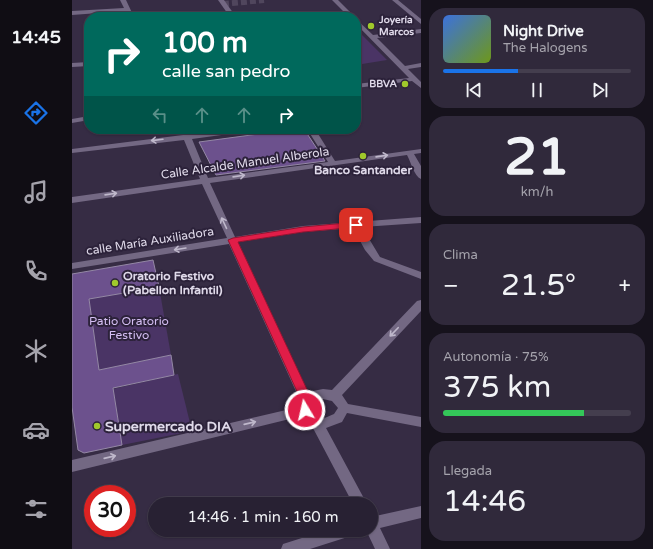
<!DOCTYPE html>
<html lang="es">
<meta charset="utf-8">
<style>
body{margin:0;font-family:"Varela Round",sans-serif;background:#30293b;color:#f1f3f6;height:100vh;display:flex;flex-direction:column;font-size:15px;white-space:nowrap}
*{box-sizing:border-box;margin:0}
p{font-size:13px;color:#a5a3ac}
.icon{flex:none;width:22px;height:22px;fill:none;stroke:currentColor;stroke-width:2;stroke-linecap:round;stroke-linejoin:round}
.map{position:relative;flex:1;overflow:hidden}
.details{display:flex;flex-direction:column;gap:8px;padding:8px;background:#16121c;width:232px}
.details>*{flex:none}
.guide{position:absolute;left:12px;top:12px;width:277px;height:122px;border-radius:16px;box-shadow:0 1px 3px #0004,0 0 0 1px #443e4e;background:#00695c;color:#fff;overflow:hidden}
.speed{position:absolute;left:12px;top:485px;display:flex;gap:8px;font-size:20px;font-weight:700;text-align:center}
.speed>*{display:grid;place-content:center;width:52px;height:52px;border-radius:50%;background:#282133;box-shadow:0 1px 3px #0004,0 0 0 1px #443e4e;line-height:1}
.speed .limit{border:6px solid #d22;background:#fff;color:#111}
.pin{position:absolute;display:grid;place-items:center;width:34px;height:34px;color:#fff;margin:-17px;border-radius:8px;box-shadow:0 2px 6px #0006}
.me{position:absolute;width:44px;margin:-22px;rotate:351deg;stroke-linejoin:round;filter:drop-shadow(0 0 3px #0008)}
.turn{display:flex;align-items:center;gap:14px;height:84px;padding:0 12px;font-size:18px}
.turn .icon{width:52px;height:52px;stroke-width:2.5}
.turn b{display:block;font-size:28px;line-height:34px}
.lanes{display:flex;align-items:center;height:38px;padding:0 12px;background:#0003;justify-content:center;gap:20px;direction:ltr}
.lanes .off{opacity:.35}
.big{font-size:30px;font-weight:600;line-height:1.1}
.details .card{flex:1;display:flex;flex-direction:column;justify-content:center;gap:6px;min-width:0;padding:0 14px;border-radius:16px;background:#30293b}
.details .dial{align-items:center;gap:0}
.dial b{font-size:52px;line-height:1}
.song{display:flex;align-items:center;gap:12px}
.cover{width:48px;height:48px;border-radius:6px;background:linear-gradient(135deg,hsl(220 70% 55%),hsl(80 70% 35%))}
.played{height:4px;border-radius:2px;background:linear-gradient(90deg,#1a73e8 40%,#443e4e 40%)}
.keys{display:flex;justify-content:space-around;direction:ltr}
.heat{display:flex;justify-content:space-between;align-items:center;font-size:22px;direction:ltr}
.charge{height:6px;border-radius:3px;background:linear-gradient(90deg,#34c759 75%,#443e4e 0)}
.trip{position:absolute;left:76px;top:497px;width:230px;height:40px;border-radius:20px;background:#282133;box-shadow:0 1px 3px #0004,0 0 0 1px #443e4e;font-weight:600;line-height:40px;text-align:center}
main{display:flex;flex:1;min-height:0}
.dock{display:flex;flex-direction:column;width:72px;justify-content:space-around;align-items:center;background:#100d14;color:#a5a3ac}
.dock .icon{width:28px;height:28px}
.dock .current{color:#1a73e8}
.dock b{font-size:18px;color:#f1f3f6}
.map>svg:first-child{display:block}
</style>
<main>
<nav class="dock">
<b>14:45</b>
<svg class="icon current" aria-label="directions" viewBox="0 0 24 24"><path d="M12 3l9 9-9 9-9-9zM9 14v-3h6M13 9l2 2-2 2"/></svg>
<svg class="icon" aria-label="music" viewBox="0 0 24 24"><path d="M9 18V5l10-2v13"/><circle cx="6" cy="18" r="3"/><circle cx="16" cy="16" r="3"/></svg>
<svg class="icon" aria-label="phone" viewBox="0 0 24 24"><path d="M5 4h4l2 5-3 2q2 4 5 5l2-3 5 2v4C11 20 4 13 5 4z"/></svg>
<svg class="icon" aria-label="climate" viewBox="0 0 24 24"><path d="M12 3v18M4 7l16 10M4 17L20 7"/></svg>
<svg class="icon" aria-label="car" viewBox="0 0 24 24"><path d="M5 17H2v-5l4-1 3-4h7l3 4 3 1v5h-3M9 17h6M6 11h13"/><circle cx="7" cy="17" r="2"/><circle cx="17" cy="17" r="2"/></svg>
<svg class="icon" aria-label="filters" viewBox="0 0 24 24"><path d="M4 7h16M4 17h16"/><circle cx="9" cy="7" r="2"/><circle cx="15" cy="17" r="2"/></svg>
</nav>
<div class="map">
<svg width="349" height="549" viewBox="0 0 349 549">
<rect width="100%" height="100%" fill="#362c44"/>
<g fill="#4a3465">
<path d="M290 35 315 60 284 65V36Z"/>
<path d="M87 287 99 355 27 370 17 299Z"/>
<path d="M106 374 120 431 50 445 41 389Z"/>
</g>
<g fill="#6c518d" stroke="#9488a5">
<path d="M224 129H232L253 161 144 175 127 142Z"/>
<path d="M81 260 87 287 17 299 27 370 99 355 102 375 41 388 50 445 12 453 6 450 0 407V274Z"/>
</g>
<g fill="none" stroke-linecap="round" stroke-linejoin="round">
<path stroke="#50465d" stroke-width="6" stroke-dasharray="6 3" stroke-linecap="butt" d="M151 4 192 0"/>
<g fill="#736883" fill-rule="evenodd">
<path d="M48 0H54L62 17H56L53 11 0 15V11L52 8Z"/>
<path d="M146 0H152L164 17H158Z"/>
<path d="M260 0H266L283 17H277Z"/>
<path d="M320 0H326L349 19V24Z"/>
<path d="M284 19 301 35 349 29V33L305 38 333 66 349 63V67L336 69 349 82V88L340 81 284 88V84L337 78 284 24Z"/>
<path d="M17 62V66L0 67V63Z"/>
<path d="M17 116V120L0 123V119Z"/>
<path d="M108 129H116L118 134 160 129H183L179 131 120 139 136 178 256 162 235 129H243L263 161 349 149V153L342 154 349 166V179C342 176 339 162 335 155L138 183 163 237 231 226 349 217V223L290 227 308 257 349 272V279L302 261 293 250 281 228 231 232 166 242 236 392 251 389 260 390 345 301 349 300V311L270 395 276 404 349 417V427L275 413 270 422 254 428 295 504H281L242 430 230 416 0 472V460L227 407V398L157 244 0 269V263L155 238 130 184 0 203V197L128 179 112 140 0 153V149L111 135ZM251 399 260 401 266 408 262 414 248 420 239 409V401Z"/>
<path d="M349 506V518L308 528 318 549H303L294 530H299V517Z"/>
<path d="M255 530H284L282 535 238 549H209L211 544Z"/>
</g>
</g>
<defs><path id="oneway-shaft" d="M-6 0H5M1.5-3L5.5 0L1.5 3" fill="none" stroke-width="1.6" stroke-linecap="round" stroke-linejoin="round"/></defs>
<g stroke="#bfb8cb">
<use href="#oneway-shaft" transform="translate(85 140) rotate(173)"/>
<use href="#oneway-shaft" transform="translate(310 156) rotate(-8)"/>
<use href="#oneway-shaft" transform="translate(167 176) rotate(-8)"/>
<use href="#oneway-shaft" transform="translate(39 194) rotate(-8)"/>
<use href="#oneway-shaft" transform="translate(152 223) rotate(-115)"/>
<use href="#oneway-shaft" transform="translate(108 249) rotate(171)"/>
<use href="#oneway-shaft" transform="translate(322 332) rotate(134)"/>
<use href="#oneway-shaft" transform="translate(178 423) rotate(-13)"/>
<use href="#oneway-shaft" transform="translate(38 457) rotate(-13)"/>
</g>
<path fill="#e11d48" stroke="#92132f" d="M284 222 287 223 288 225 287 227 231 232 166 242 239 398V410L237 413 233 415 229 413 228 410V398L156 240 161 238 231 227Z"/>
<g fill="#a0c92b" stroke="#2c223a" stroke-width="1.5">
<circle cx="299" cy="26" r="4"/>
<circle cx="333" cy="84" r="4"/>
<circle cx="291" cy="156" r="4"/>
<circle cx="43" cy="283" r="4"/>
<circle cx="25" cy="426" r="4"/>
</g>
<g text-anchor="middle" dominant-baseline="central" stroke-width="4" stroke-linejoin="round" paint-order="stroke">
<g font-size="10" font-weight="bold" fill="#e0daea" stroke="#2c223a" text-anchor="start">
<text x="307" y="20">Joyería<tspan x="307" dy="12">Marcos</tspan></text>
<text x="325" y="84" text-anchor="end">BBVA</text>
</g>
<g font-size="12" fill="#e0daea" stroke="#2c223a">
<text transform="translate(173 163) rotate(-8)">Calle Alcalde Manuel Alberola</text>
<text transform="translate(78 241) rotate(-9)">calle María Auxiliadora</text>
</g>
<g font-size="12" font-weight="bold" fill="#e0daea" stroke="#2c223a">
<text x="291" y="170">Banco Santander</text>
<text x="51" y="276" text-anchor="start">Oratorio Festivo<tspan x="51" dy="14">(Pabellon Infantil)</tspan></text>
</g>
<g font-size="12" fill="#d4bef3" stroke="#2c223a">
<text x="57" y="321">Patio Oratorio<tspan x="57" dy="14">Festivo</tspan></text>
</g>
<g font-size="14" font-weight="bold" fill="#e0daea" stroke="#2c223a" text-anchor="start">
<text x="33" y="426">Supermercado DIA</text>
</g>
</g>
</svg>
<div class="speed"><div class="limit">30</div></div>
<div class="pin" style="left:284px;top:225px;background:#d93025"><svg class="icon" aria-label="arrive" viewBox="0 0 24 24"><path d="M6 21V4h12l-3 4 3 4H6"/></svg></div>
<svg class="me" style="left:233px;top:410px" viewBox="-20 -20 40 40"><circle r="17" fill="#e11d48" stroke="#fff" stroke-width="3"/><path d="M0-11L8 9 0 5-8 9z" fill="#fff"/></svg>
<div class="trip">14:46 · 1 min · 160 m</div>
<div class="guide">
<div class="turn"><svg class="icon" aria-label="right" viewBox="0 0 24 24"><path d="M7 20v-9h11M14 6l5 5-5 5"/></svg><div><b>100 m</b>calle san pedro</div></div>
<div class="lanes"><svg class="icon off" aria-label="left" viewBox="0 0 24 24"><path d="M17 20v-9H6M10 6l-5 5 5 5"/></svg><svg class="icon off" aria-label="ahead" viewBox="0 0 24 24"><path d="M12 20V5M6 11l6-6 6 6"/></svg><svg class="icon off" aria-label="ahead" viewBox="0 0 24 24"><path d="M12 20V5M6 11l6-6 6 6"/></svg><svg class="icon" aria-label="right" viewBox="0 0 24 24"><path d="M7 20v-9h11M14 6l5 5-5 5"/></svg></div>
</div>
</div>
<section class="details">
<div class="card">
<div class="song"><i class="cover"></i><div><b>Night Drive</b><p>The Halogens</p></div></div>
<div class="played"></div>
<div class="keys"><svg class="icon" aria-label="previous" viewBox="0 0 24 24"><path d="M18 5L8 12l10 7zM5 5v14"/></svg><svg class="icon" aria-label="pause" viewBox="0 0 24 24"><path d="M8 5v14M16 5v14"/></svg><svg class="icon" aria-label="next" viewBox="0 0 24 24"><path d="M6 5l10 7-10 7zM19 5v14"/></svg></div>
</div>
<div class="card dial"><b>21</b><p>km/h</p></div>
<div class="card"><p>Clima</p>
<div class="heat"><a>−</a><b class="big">21.5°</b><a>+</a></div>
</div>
<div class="card"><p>Autonomía · 75%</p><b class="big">375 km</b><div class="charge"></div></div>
<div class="card"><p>Llegada</p><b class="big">14:46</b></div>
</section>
</main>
